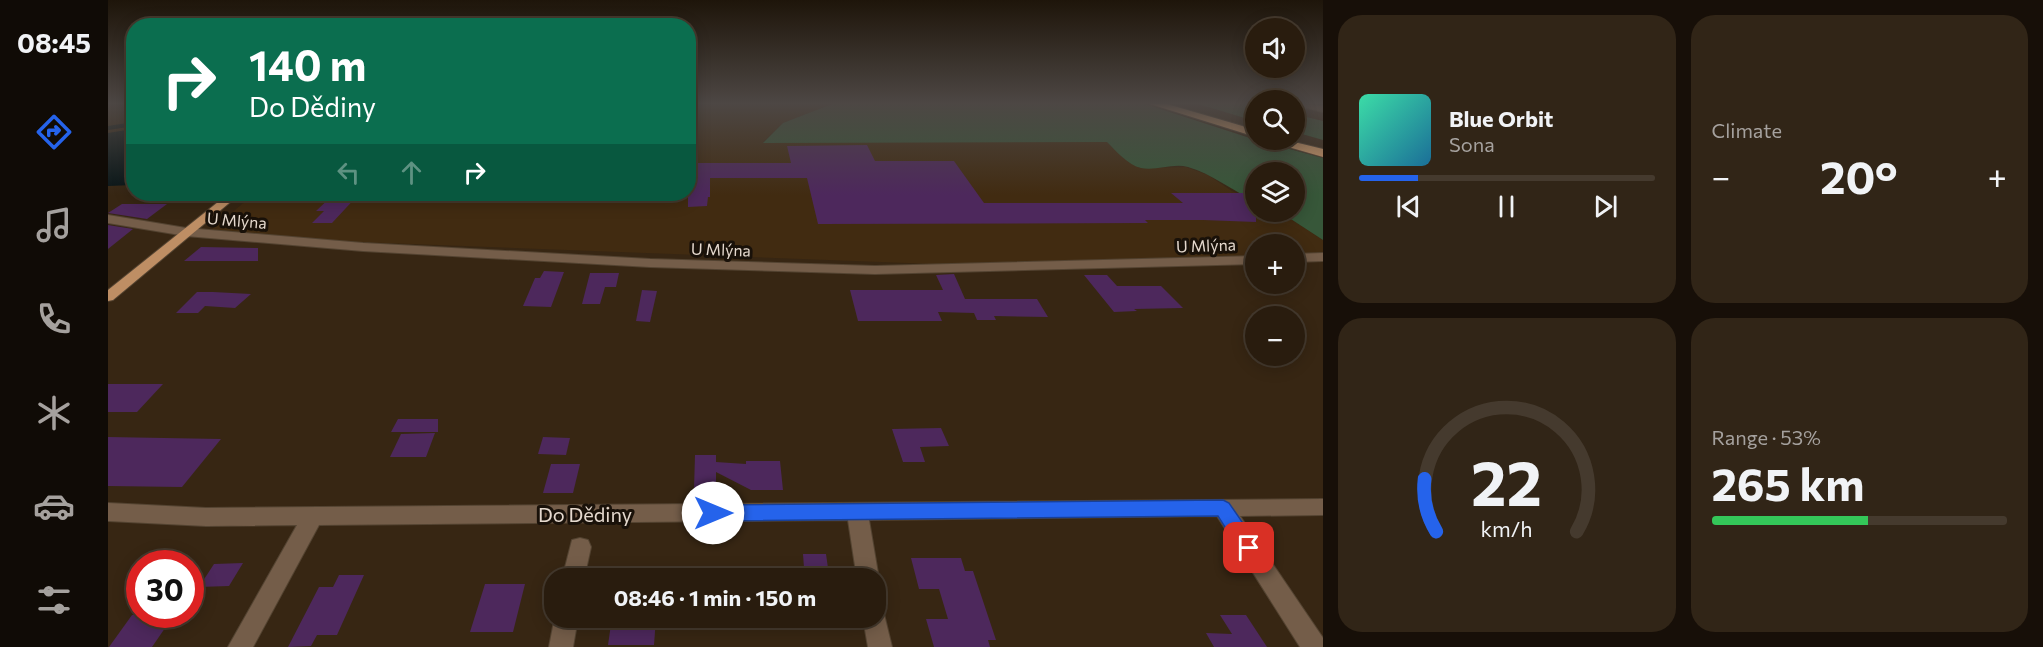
<!DOCTYPE html>
<meta charset="utf-8">
<style>
body{margin:0;font-family:Commissioner,sans-serif;background:#312517;color:#f1f3f6;height:100vh;display:flex;flex-direction:column;font-size:22px;white-space:nowrap}
*{box-sizing:border-box;margin:0}
p{font-size:20px;color:#a5a19e}
.icon{flex:none;width:33px;height:33px;fill:none;stroke:currentColor;stroke-width:2;stroke-linecap:round;stroke-linejoin:round}
.map{position:relative;flex:1;overflow:hidden}
.sheet{display:flex;flex-direction:column;gap:15px;padding:15px;background:#170f08;width:720px}
.sheet>*{flex:none}
.banner{position:absolute;left:18px;top:18px;width:570px;height:183px;border-radius:24px;box-shadow:0 3px 15px #0003,0 0 0 2px #453a2e;background:#0b6e4f;color:#fff;overflow:hidden}
.controls{position:absolute;left:1137px;top:18px;display:grid;gap:12px}
.controls a{display:grid;place-items:center;width:60px;height:60px;border-radius:50%;background:#291c0e;box-shadow:0 3px 15px #0003,0 0 0 2px #453a2e;font-size:30px}
.speed{position:absolute;left:18px;top:550px;display:flex;gap:12px;font-size:30px;font-weight:700;text-align:center}
.speed>*{display:grid;place-content:center;width:78px;height:78px;border-radius:50%;background:#291c0e;box-shadow:0 3px 15px #0003,0 0 0 2px #453a2e;line-height:1}
.speed .limit{border:9px solid #d22;background:#fff;color:#111}
.pin{position:absolute;display:grid;place-items:center;width:51px;height:51px;color:#fff;margin:-26px;border-radius:12px;box-shadow:0 3px 9px #0006}
.me{position:absolute;width:66px;margin:-33px;rotate:90deg;stroke-linejoin:round;filter:drop-shadow(0 0 4px #0008)}
.turn{display:flex;align-items:center;gap:21px;height:126px;padding:0 24px;font-size:27px}
.turn .icon{width:78px;height:78px;stroke-width:2.5}
.turn b{display:block;font-size:42px;line-height:51px}
.lanes{display:flex;align-items:center;height:57px;padding:0 24px;background:#0003;justify-content:center;gap:30px;direction:ltr}
.lanes .off{opacity:.35}
.big{font-size:45px;font-weight:700;line-height:1.1}
.sheet .card{flex:1;display:flex;flex-direction:column;justify-content:center;gap:9px;min-width:0;padding:0 21px;border-radius:24px;background:#312517}
.sheet .dial{align-items:center;gap:0}
.dial svg{height:156px;overflow:visible;fill:none;stroke:#453a2e;stroke-width:7;stroke-linecap:round;text-anchor:middle}
.dial text{fill:#f1f3f6;stroke:none}
.song{display:flex;align-items:center;gap:18px}
.cover{width:72px;height:72px;border-radius:9px;background:linear-gradient(135deg,hsl(160 70% 55%),hsl(200 70% 35%))}
.played{height:6px;border-radius:3px;background:linear-gradient(90deg,#2563eb 20%,#453a2e 20%)}
.keys{display:flex;justify-content:space-around;direction:ltr}
.heat{display:flex;justify-content:space-between;align-items:center;font-size:33px;direction:ltr}
.charge{height:9px;border-radius:4px;background:linear-gradient(90deg,#34c759 53%,#453a2e 0)}
.sheet .tiles{flex:1;display:grid;gap:15px;grid-template-columns:repeat(2,1fr)}
.trip{position:absolute;left:436px;top:568px;width:342px;height:60px;border-radius:24px;background:#291c0e;box-shadow:0 3px 15px #0003,0 0 0 2px #453a2e;font-weight:700;line-height:60px;text-align:center}
main{display:flex;flex:1;min-height:0}
.menu{display:flex;flex-direction:column;width:108px;justify-content:space-around;align-items:center;background:#100b06;color:#a5a19e}
.menu .icon{width:42px;height:42px}
.menu .current{color:#2563eb}
.menu b{font-size:27px;color:#f1f3f6}
.map>svg:first-child{display:block}
</style>
<main>
<nav class="menu">
<b>08:45</b>
<svg class="icon current" aria-label="directions" viewBox="0 0 24 24"><path d="M12 3l9 9-9 9-9-9zM9 14v-3h6M13 9l2 2-2 2"/></svg>
<svg class="icon" aria-label="music" viewBox="0 0 24 24"><path d="M9 18V5l10-2v13"/><circle cx="6" cy="18" r="3"/><circle cx="16" cy="16" r="3"/></svg>
<svg class="icon" aria-label="phone" viewBox="0 0 24 24"><path d="M5 4h4l2 5-3 2q2 4 5 5l2-3 5 2v4C11 20 4 13 5 4z"/></svg>
<svg class="icon" aria-label="climate" viewBox="0 0 24 24"><path d="M12 3v18M4 7l16 10M4 17L20 7"/></svg>
<svg class="icon" aria-label="car" viewBox="0 0 24 24"><path d="M5 17H2v-5l4-1 3-4h7l3 4 3 1v5h-3M9 17h6M6 11h13"/><circle cx="7" cy="17" r="2"/><circle cx="17" cy="17" r="2"/></svg>
<svg class="icon" aria-label="filters" viewBox="0 0 24 24"><path d="M4 7h16M4 17h16"/><circle cx="9" cy="7" r="2"/><circle cx="15" cy="17" r="2"/></svg>
</nav>
<div class="map">
<svg width="1215" height="647" viewBox="0 0 1215 647">
<rect width="100%" height="100%" fill="#372613"/>
<path fill="#412b11" d="M605 104H724L675 123 655 142H999L1021 162 1032 168 1078 167 1100 175 1124 191 1147 201 1148 212H1172L1215 240V255H1187L1186 244H1148L1147 256 826 264 96 236 146 194H580L581 107Z"/>
<g fill="#375739">
<path d="M724 104H1037L1148 140 1215 158V240L1172 212H1186V172H1148L1147 201C1125 191 1104 174 1080 167 1065 163 1048 171 1033 168 1020 165 1008 151 999 142L655 143 675 123Z"/>
<path d="M1090 104H1147V121Z"/>
<path d="M1186 114 1215 121V140L1187 132Z"/>
</g>
<path fill="#081517" d="M25 129V185L0 186V133Z"/>
<g fill="none" stroke-linecap="round" stroke-linejoin="round">
<path stroke="#081517" stroke-width="4" d="M0 128 26 124"/>
</g>
<g fill="#4d285c">
<path d="M759 145 767 161H846L876 203H1075L1063 193H1148V222L1095 220H1037L1040 223 710 224 699 178H602V197H600L599 206 580 207V163H683L679 146Z"/>
<path d="M226 194H251L224 223H204L216 211H208Z"/>
<path d="M14 204H59L39 219 0 213Z"/>
<path d="M0 225 25 229 0 249Z"/>
<path d="M93 247 150 248V261H76Z"/>
<path d="M436 271 456 272 443 307 415 306 427 278H432Z"/>
<path d="M482 273H511L508 287H497L492 304H474Z"/>
<path d="M846 274 857 299H929L940 317 886 316 888 320H869L866 313 830 312 834 321H750L742 290H835L828 275Z"/>
<path d="M976 275H999L1009 286H1053L1075 308 1026 309 1029 311 1006 312Z"/>
<path d="M534 290 549 291 542 322 528 321Z"/>
<path d="M89 292H105L143 294 127 308 97 306 90 313H68Z"/>
<path d="M0 384H55L29 412H0Z"/>
<path d="M290 419H330V432H283Z"/>
<path d="M833 428 841 446 812 447 817 462H795L784 429Z"/>
<path d="M327 433 318 457H282L293 434Z"/>
<path d="M0 437 113 439 74 487 0 486Z"/>
<path d="M435 437 462 438 458 455 430 454Z"/>
<path d="M587 455H608V462L638 464V461H672L675 490H643L608 472V490L586 489Z"/>
<path d="M443 464H472L465 493H435Z"/>
<path d="M695 554H718L720 568H696Z"/>
<path d="M803 558H853L857 571H865L888 640H880L882 647H826L818 619H840L831 589H811Z"/>
<path d="M135 563 121 586 91 587 106 564Z"/>
<path d="M231 575H256L229 635H209L203 646 180 647 211 587H225Z"/>
<path d="M377 584H417L405 632H362Z"/>
<path d="M24 615H66L44 647H1Z"/>
<path d="M1112 615H1138L1159 647H1106L1098 633 1124 634Z"/>
<path d="M506 618H548L546 645H500L503 624H505Z"/>
</g>
<g fill="none" stroke-linecap="round" stroke-linejoin="round">
<defs>
<g id="minor">
<path d="M1189 104 1215 106V112L1190 106Z"/>
<path d="M0 215 78 228 255 243 542 259 767 266 1148 256V264L767 274 542 267 255 251 78 236 0 223Z"/>
<path d="M1215 253V261L1186 262V254Z"/>
<path d="M1215 499V515L1132 516 1215 638V647H1192L1109 516 761 520 771 579 768 586V579H749L740 520 211 525 145 647H120L189 525 98 526 0 521V503L98 508Z"/>
<path d="M472 538 480 540 483 547 476 579H454L464 540Z"/>
<path d="M768 607 775 610 784 647H760L755 618H768Z"/>
<path d="M447 616 470 618 465 647H441Z"/>
</g>
<path id="major" d="M120 194H132L5 300 0 301V290Z"/>
<g id="highway">
<path d="M1042 104H1059L1148 130V137Z"/>
<path d="M1161 140H1178L1215 149V157L1163 142Z"/>
</g>
</defs>
<use href="#minor" stroke="#534331" stroke-width="2"/>
<use href="#major" stroke="#534331" stroke-width="2"/>
<use href="#highway" stroke="#534331" stroke-width="2"/>
<use href="#minor" fill="#745d49" fill-rule="evenodd"/>
<use href="#major" fill="#be8e64" fill-rule="evenodd"/>
<use href="#highway" fill="#dba26e" fill-rule="evenodd"/>
</g>
<linearGradient id="sky" x2="0" y2="1"><stop stop-color="#1e150a"/><stop offset="0.53" stop-color="#4d4744"/><stop offset="1" stop-color="#4d4744" stop-opacity="0"/></linearGradient>
<rect width="1215" height="195" fill="url(#sky)"/>
<path fill="#2563eb" stroke="#184099" stroke-width="1.5" d="M1115 500 1121 503 1148 542 1151 548 1148 554 1141 556 1134 554 1110 516 605 521 598 518 596 513 598 507 605 505Z"/>
<g text-anchor="middle" dominant-baseline="central" stroke-width="6" stroke-linejoin="round" paint-order="stroke">
<g font-size="16" fill="#e5d9ce" stroke="#191109">
<text transform="translate(129 220) rotate(5)">U Mlýna</text>
<text transform="translate(1098 245) rotate(-2)">U Mlýna</text>
<text transform="translate(613 249) rotate(2)">U Mlýna</text>
</g>
<g font-size="20" fill="#e5d9ce" stroke="#191109">
<text x="477" y="514">Do Dědiny</text>
</g>
</g>
</svg>
<div class="controls">
<a><svg class="icon" aria-label="sound" viewBox="0 0 24 24"><path d="M4 9h4l5-4v14l-5-4H4zM17 9q2 3 0 6"/></svg></a>
<a><svg class="icon" aria-label="search" viewBox="0 0 24 24"><circle cx="10" cy="10" r="6"/><path d="M15 15l6 6"/></svg></a>
<a><svg class="icon" aria-label="layers" viewBox="0 0 24 24"><path d="M12 4l9 5-9 5-9-5zM3 14l9 5 9-5"/></svg></a>
<a>+</a>
<a>−</a>
</div>
<div class="speed"><div class="limit">30</div></div>
<div class="pin" style="left:1141px;top:548px;background:#d93025"><svg class="icon" aria-label="arrive" viewBox="0 0 24 24"><path d="M6 21V4h12l-3 4 3 4H6"/></svg></div>
<svg class="me" style="left:605px;top:513px" viewBox="-20 -20 40 40"><circle r="19" fill="#fff"/><path d="M0-13L10 11 0 6-10 11z" fill="#2563eb"/></svg>
<div class="trip">08:46 · 1 min · 150 m</div>
<div class="banner">
<div class="turn"><svg class="icon" aria-label="right" viewBox="0 0 24 24"><path d="M7 20v-9h11M14 6l5 5-5 5"/></svg><div><b>140 m</b>Do Dědiny</div></div>
<div class="lanes"><svg class="icon off" aria-label="left" viewBox="0 0 24 24"><path d="M17 20v-9H6M10 6l-5 5 5 5"/></svg><svg class="icon off" aria-label="ahead" viewBox="0 0 24 24"><path d="M12 20V5M6 11l6-6 6 6"/></svg><svg class="icon" aria-label="right" viewBox="0 0 24 24"><path d="M7 20v-9h11M14 6l5 5-5 5"/></svg></div>
</div>
</div>
<section class="sheet">
<div class="tiles">
<div class="card">
<div class="song"><i class="cover"></i><div><b>Blue Orbit</b><p>Sona</p></div></div>
<div class="played"></div>
<div class="keys"><svg class="icon" aria-label="previous" viewBox="0 0 24 24"><path d="M18 5L8 12l10 7zM5 5v14"/></svg><svg class="icon" aria-label="pause" viewBox="0 0 24 24"><path d="M8 5v14M16 5v14"/></svg><svg class="icon" aria-label="next" viewBox="0 0 24 24"><path d="M6 5l10 7-10 7zM19 5v14"/></svg></div>
</div>
<div class="card"><p>Climate</p>
<div class="heat"><a>−</a><b class="big">20°</b><a>+</a></div>
</div>
<div class="card dial"><svg viewBox="0 0 100 80">
<path d="M14 69A42 42 0 1 1 86 69"/>
<path d="M14 69A42 42 0 0 1 8 42" stroke="#2563eb"/>
<text x="50" y="56" font-size="32" font-weight="700">22</text>
<text x="50" y="72" font-size="11">km/h</text>
</svg></div>
<div class="card"><p>Range · 53%</p><b class="big">265 km</b><div class="charge"></div></div>
</div>
</section>
</main>
